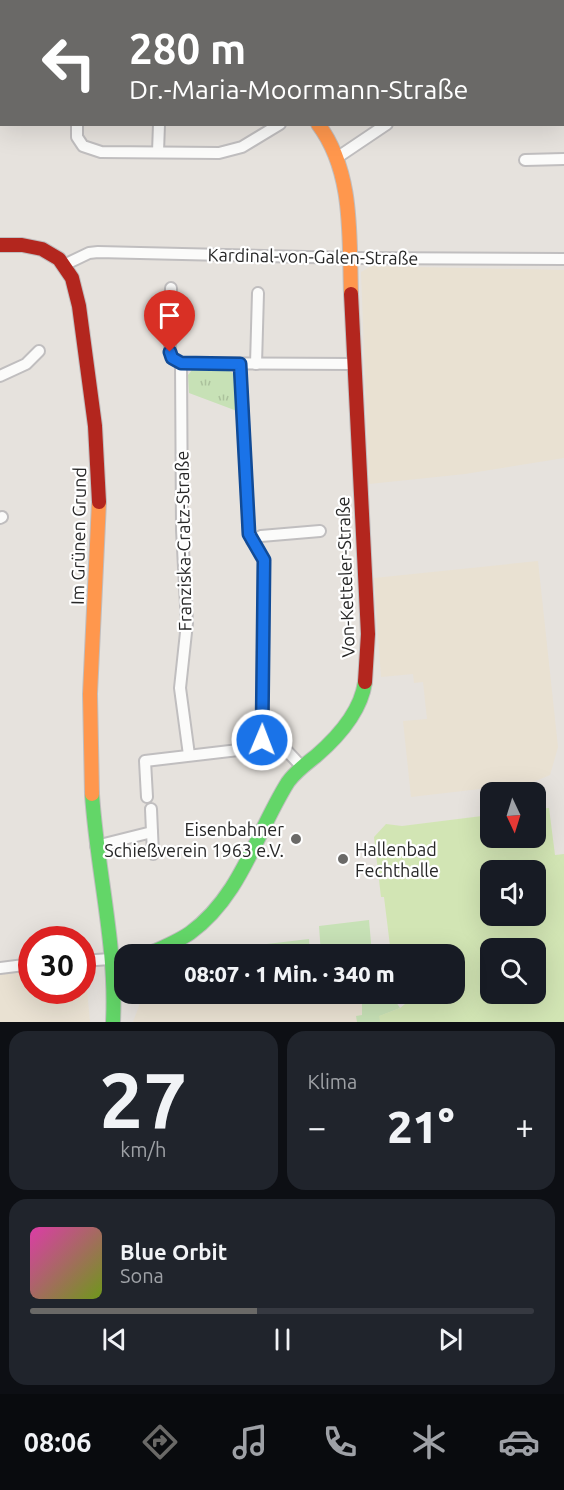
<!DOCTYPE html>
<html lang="de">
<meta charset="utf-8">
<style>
body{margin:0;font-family:Ubuntu,sans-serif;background:#20242c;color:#f1f3f6;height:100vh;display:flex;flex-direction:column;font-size:22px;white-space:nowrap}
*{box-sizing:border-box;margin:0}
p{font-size:20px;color:#9ea1a6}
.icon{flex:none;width:33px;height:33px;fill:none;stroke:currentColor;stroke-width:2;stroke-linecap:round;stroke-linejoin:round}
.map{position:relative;height:1022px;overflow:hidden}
.side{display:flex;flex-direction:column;gap:9px;padding:9px;background:#0d0f14;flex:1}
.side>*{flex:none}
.guide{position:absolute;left:0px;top:0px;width:564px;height:126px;box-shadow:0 6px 24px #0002;background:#6a6967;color:#fff;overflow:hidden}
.needle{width:39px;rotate:176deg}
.controls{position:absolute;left:480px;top:782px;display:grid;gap:12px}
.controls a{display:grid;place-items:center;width:66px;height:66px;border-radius:12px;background:#171b24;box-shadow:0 6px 24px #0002;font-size:30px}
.speed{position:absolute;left:18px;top:926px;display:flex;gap:12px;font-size:30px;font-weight:700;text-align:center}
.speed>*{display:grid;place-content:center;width:78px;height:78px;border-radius:50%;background:#171b24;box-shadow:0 6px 24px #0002;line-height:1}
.speed .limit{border:9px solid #d22;background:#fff;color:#111}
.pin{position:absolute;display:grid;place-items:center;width:51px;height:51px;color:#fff;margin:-62px -26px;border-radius:50% 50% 50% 0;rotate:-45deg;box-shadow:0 0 6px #0007}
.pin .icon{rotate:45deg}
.me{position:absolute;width:66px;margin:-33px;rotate:1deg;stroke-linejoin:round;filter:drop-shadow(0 0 4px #0008)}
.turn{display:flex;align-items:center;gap:21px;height:126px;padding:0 30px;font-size:27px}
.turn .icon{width:78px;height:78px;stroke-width:2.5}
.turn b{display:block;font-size:42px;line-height:51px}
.big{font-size:45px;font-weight:800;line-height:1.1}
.side .card{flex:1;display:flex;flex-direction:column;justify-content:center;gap:9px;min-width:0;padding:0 21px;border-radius:18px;background:#20242c}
.side .dial{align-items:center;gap:0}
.dial b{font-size:78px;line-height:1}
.song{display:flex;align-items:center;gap:18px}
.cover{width:72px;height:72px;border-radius:9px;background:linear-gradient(135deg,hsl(320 70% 55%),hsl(80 70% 35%))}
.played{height:6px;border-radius:3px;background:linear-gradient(90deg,#6a6967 45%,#363941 45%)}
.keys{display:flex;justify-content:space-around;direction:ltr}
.heat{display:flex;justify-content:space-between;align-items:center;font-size:33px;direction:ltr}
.side .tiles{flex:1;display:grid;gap:9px;grid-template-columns:1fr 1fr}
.card:last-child{grid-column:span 2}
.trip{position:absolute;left:114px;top:944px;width:351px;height:60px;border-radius:18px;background:#171b24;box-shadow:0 6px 24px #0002;font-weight:800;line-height:60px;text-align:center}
.menu{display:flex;height:96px;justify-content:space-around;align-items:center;background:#090b0e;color:#9ea1a6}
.menu .icon{width:42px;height:42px}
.menu .current{color:#6a6967}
.menu b{font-size:27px;color:#f1f3f6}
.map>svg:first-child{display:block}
</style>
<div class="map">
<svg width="564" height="1022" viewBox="0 0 564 1022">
<defs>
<pattern id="park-tufts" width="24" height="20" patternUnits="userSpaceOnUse" patternTransform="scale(1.5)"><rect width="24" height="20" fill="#c7e1b6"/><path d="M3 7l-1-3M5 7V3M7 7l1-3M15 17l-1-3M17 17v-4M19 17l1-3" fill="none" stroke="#abc19c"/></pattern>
</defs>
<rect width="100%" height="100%" fill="#e6e2dd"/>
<g fill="#e9e1d2">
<path d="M371 266 564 270V458L465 474 369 484 361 272Z"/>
<path d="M538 561 558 747 550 775 531 783 411 797 403 721 427 719 423 682 414 683 413 674 381 677 374 578Z"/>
<path d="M26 970 31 976 32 990H82L83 988V991L87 990 90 1022H0V973Z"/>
<path d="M139 993H390L396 1001 380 1016V1022H133L139 1006Z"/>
</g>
<g fill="#c7e1b6">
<path d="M369 920 372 954H321L319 926Z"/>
<path d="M309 939 310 954H232V948Z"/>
<path d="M367 993H390L400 1008 380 1016V1022H357L356 1016 362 1015V1002L368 1001Z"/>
</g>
<path fill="url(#park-tufts)" d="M198 369C242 369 235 368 237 411L189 393 188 375 192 370Z"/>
<path fill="#d2e5b4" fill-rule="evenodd" d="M549 808 555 855 564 854V1022H380L379 1016 400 1008 410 1000 404 993H454V954H391L384 897H381L374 837 386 824 402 826 490 815V837H536V809ZM490 870H536V915H490ZM490 948H536V993H490Z"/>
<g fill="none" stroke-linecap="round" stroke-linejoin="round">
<defs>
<g id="street">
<path d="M226 0V2"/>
<path d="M311 0 315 2"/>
<path d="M481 0V2"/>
<path d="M324 2V0"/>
<path d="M77 124V137L83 146 101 152 219 153 242 147 280 124"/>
<path d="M158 152 159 124"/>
<path d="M338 157 387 124"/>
<path d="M525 160 564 159"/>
<path d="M64 265 89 253 98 252 349 258 564 259"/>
<path d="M171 288 170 352 172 358 181 363 354 364"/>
<path d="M181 363 182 530 187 623 180 688 189 755"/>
<path d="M240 364 249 534 264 560 262 739"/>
<path d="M256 364 258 293"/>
<path d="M0 376 26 364 39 351"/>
<path d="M0 518 2 517"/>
<path d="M252 541 261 536 320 531"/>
<path d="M262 739 270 746 288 752 302 767"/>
<path d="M147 797 145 761 247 749 262 739"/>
<path d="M152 832 153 854"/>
<path d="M96 846 152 832 151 809"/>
<path d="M82 961 124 958"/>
<path d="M0 968 32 964"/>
</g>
<g id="fast">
<path d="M92 794C97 871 117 945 113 1022"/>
<path d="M148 954C162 948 177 942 190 933 241 896 256 833 288 782 296 771 306 764 316 756 338 737 361 711 365 682"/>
</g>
<g id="slow">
<path d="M318 124C354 172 349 236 351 294"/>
<path d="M92 794 90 694 99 502"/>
</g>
<g id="jam">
<path d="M0 245H22L42 249 59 259 72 278 79 306 95 426 99 502"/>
<path d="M351 294 368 634 365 682"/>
</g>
</defs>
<use href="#street" stroke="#c0bebf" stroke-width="14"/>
<use href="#fast" stroke="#c0bebf" stroke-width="16"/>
<use href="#slow" stroke="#c0bebf" stroke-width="16"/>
<use href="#jam" stroke="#c0bebf" stroke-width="16"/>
<use href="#street" stroke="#fbfbfa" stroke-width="10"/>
<use href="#fast" stroke="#63d668" stroke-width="14"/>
<use href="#slow" stroke="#ff974d" stroke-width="14"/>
<use href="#jam" stroke="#b3261e" stroke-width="14"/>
</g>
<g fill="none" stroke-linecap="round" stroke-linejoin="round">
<defs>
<path id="route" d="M170 352 172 358 181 363 240 364 249 534 264 560 262 740"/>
</defs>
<use href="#route" stroke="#114b97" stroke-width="15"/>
<use href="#route" stroke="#1a73e8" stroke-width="10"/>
</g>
<g fill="#6a6967" stroke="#fff" stroke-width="2">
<circle cx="296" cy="839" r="6"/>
<circle cx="343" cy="859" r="6"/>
</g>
<g text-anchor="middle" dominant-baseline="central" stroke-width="4.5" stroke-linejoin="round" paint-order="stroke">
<g font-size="18" fill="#282828" stroke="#fff">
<text transform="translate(313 256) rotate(1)">Kardinal-von-Galen-Straße</text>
<text transform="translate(78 536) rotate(-89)">Im Grünen Grund</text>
<text transform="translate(183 541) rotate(-91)">Franziska-Cratz-Straße</text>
<text transform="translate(345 577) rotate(-92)">Von-Ketteler-Straße</text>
</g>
<g font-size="18" fill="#282828" stroke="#fff" text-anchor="end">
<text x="284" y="829">Eisenbahner<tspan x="284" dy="21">Schießverein 1963 e.V.</tspan></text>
<text x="355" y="849" text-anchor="start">Hallenbad<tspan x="355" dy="21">Fechthalle</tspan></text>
</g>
</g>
</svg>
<div class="controls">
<a><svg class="needle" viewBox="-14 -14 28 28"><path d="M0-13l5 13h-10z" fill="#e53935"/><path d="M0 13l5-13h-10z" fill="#9ea1a6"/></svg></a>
<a><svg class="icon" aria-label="sound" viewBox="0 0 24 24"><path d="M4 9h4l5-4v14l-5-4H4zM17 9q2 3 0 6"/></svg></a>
<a><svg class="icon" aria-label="search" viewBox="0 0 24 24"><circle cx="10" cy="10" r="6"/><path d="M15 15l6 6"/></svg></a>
</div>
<div class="speed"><div class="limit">30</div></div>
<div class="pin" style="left:170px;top:352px;background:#d93025"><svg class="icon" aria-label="arrive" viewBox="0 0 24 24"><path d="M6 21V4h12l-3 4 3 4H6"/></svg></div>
<svg class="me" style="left:262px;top:740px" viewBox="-20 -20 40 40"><circle r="17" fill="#1a73e8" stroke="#fff" stroke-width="3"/><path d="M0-11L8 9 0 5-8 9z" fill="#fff"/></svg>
<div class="trip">08:07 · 1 Min. · 340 m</div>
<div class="guide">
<div class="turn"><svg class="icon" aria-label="left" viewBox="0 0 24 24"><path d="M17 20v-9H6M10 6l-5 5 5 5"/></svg><div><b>280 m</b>Dr.-Maria-Moormann-Straße</div></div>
</div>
</div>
<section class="side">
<div class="tiles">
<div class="card dial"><b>27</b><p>km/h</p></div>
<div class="card"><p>Klima</p>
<div class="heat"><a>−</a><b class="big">21°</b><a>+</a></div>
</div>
<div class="card">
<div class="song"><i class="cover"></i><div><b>Blue Orbit</b><p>Sona</p></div></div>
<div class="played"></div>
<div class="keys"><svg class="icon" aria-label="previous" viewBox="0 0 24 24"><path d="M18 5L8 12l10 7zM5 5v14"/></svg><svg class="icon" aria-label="pause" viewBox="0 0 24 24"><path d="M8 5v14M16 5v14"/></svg><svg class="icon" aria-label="next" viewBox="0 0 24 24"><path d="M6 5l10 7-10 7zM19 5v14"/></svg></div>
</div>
</div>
</section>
<nav class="menu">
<b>08:06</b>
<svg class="icon current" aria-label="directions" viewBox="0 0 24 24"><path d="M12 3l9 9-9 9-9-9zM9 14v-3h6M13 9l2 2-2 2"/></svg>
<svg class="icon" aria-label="music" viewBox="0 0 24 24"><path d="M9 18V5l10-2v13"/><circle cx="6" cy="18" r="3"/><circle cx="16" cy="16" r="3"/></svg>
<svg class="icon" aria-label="phone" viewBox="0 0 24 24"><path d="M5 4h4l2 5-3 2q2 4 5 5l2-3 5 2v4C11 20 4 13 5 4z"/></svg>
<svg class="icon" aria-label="climate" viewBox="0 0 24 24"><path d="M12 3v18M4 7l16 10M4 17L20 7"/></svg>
<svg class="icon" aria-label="car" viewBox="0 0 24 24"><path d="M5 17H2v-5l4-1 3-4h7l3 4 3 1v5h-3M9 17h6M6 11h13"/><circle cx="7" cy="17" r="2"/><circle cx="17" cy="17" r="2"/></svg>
</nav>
